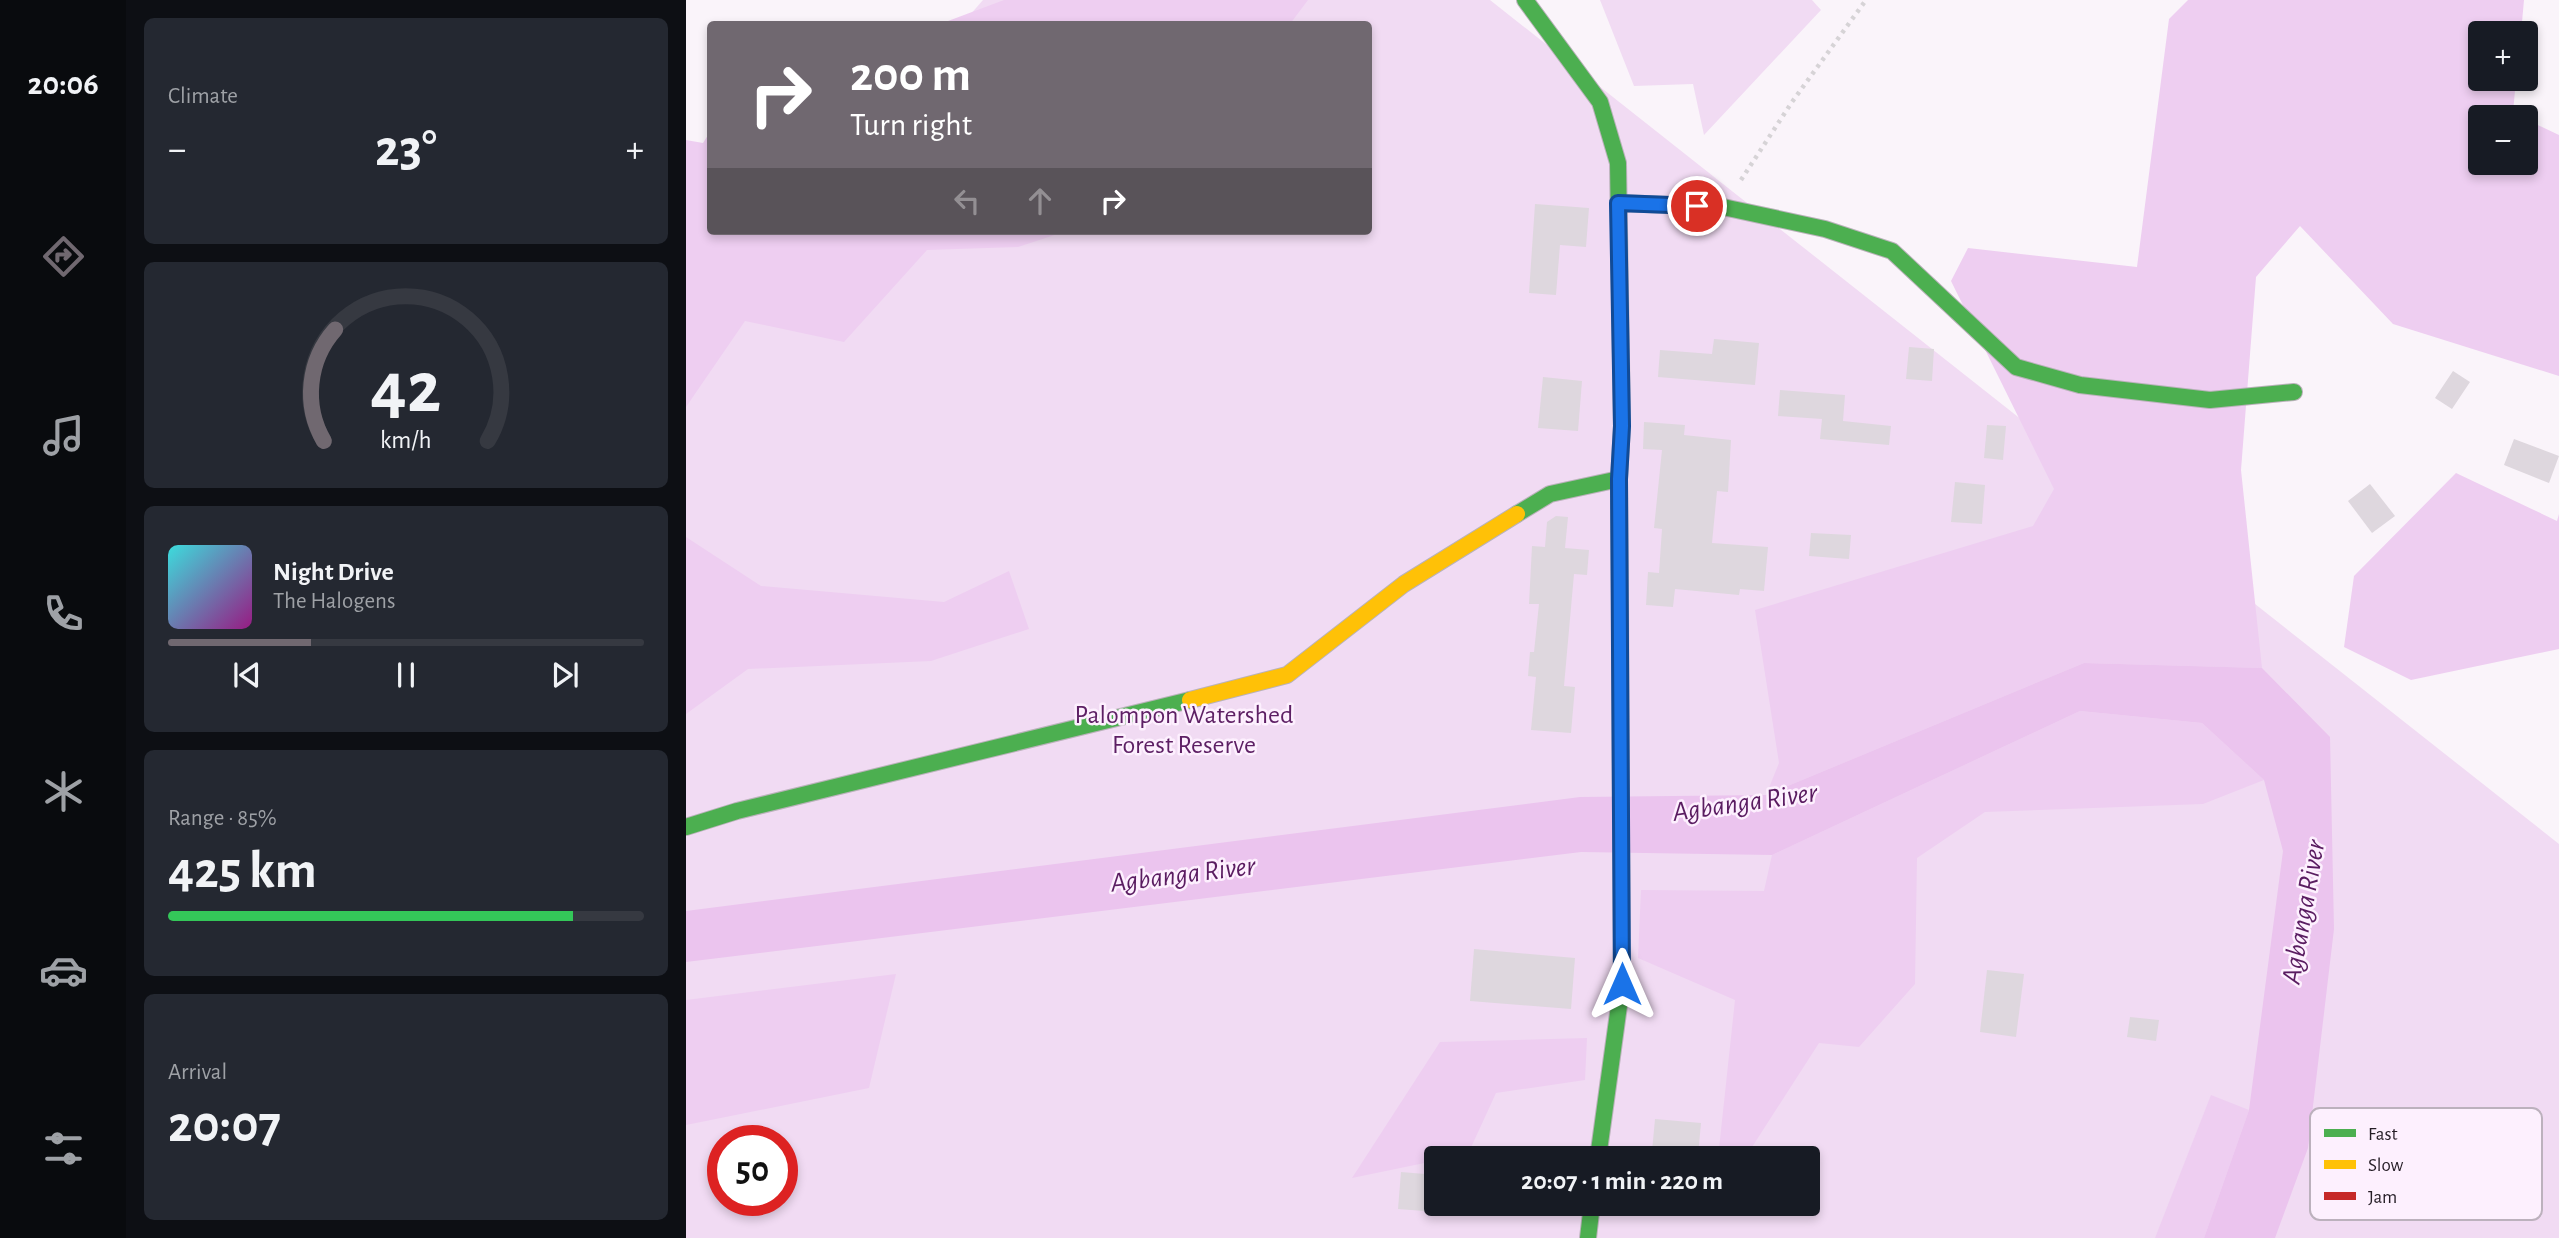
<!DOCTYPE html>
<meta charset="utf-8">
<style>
body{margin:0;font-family:"Alegreya Sans",sans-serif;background:#242831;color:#f1f3f6;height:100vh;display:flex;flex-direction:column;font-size:26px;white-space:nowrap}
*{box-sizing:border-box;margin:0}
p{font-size:23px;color:#9ea1a6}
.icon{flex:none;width:38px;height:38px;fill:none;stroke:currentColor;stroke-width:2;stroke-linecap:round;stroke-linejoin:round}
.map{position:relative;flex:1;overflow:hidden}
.panel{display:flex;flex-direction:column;gap:18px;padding:18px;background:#0d0f14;width:560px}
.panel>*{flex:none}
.banner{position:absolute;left:21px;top:21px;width:665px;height:214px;border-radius:7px;box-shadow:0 4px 10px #0003;background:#706870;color:#fff;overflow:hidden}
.fabs{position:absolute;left:1782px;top:21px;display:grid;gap:14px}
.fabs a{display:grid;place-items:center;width:70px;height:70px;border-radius:7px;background:#171b24;box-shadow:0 4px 10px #0003;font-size:35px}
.speed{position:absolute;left:21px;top:1125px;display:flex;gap:14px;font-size:35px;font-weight:700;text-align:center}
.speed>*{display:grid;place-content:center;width:91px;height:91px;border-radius:50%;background:#171b24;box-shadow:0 4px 10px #0003;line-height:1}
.speed .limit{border:10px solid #d22;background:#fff;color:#111}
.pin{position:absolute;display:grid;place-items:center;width:60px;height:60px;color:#fff;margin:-30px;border:4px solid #fff;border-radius:50%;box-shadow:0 2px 7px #0007}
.me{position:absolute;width:77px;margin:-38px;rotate:0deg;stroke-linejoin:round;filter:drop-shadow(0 0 5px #0008)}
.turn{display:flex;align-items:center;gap:24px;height:147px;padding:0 28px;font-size:32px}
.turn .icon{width:91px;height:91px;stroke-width:2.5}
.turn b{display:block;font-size:49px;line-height:60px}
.lanes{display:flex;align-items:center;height:66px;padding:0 28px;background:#0003;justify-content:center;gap:35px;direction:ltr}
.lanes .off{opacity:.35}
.big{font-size:52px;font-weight:700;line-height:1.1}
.panel .widget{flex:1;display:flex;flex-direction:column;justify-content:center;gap:10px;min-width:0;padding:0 24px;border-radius:10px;background:#242831}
.panel .dial{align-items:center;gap:0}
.dial svg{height:182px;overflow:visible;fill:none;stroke:#363941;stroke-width:7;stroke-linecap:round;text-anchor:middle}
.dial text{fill:#f1f3f6;stroke:none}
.song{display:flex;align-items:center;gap:21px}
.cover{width:84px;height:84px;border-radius:10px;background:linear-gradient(135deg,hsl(180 70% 55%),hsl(310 70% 35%))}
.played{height:7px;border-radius:4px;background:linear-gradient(90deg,#706870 30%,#363941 30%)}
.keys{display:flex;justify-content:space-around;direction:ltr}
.heat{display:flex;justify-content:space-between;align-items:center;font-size:38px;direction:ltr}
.charge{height:10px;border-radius:5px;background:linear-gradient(90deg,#34c759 85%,#363941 0)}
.trip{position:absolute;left:738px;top:1146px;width:396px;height:70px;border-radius:7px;background:#171b24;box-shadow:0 4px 10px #0003;font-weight:700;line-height:70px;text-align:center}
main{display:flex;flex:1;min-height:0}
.tab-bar{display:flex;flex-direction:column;width:126px;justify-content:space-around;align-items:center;background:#090b0e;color:#9ea1a6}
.tab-bar .icon{width:49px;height:49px}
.tab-bar .selected{color:#706870}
.tab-bar b{font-size:32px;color:#f1f3f6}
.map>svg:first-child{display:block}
</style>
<main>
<nav class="tab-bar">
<b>20:06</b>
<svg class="icon selected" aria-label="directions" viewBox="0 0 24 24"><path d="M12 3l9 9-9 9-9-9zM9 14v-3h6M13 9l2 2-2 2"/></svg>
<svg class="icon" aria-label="music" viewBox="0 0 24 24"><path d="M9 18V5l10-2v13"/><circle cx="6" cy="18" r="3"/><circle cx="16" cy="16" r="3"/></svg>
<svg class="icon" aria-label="phone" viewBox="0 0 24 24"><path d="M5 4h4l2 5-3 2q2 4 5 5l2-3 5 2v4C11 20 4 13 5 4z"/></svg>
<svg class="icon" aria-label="climate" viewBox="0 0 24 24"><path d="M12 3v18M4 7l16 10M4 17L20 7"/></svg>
<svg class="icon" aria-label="car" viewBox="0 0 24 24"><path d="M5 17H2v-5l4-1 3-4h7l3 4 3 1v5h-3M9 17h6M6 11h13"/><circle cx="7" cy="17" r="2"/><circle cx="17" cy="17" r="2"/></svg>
<svg class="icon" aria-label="filters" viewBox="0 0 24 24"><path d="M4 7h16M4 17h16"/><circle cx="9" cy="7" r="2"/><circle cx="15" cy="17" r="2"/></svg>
</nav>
<section class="panel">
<div class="widget"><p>Climate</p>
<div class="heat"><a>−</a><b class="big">23°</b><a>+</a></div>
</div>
<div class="widget dial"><svg viewBox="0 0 100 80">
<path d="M14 69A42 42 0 1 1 86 69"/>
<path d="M14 69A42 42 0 0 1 19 20" stroke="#706870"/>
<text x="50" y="56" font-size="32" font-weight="700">42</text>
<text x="50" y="72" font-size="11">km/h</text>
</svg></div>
<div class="widget">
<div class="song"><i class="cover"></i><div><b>Night Drive</b><p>The Halogens</p></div></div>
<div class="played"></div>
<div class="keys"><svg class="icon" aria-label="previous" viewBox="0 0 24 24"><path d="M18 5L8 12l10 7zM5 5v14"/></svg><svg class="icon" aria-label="pause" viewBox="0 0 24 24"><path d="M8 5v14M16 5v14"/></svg><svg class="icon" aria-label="next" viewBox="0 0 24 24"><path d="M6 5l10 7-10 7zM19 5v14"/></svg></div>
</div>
<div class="widget"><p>Range · 85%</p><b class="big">425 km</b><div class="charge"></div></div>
<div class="widget"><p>Arrival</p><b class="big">20:07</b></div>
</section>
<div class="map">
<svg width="1873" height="1238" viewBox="0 0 1873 1238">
<rect width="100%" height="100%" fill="#faf4fa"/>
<g fill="#f1dbf3" fill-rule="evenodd">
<path d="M297 0H804L1873 844V1238H0V347L99 231H682V24H276ZM37 1141H96V1200H37ZM751 1158H1122V1204H751Z"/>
<path d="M914 0H1126L1135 10 1018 135 1007 84 948 86Z"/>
</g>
<g fill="#eecef1">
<path d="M318 0H622L604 24H254Z"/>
<path d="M1502 0H1838L1835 33H1794V79H1830L1827 113 1835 117H1794V163H1839V119L1873 135V376L1707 324 1614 226 1570 277 1555 470 1576 668 1398 663 1080 795 1093 763 1069 610 1347 526 1368 489 1265 281 1282 248 1451 267 1483 19Z"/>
<path d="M24 132V231H381L332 247 241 250 158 342 59 321 0 407V140L17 143Z"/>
<path d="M1770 473 1871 521 1873 514V649L1725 680 1658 647 1668 576Z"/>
<path d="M0 537 75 586 258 602 323 571 343 629 245 661 62 669 0 714Z"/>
<path d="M1394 711 1516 723 1578 780 1517 804 1299 812 1231 858 1229 984 1173 1047 1133 1043 1059 1158H1032L1049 1000 952 958 955 890 1078 891 1086 855Z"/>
<path d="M210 974 183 1088 0 1125V1000Z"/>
<path d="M901 1038 899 1080 810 1093 782 1154 666 1178 754 1042Z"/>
<path d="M1525 1095 1563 1110 1518 1238H1469Z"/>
</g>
<path fill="#ebc4ee" d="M1398 663 1576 668 1644 737 1648 929 1622 1148 1589 1238H1518L1563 1110 1597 851 1578 780 1516 723 1394 711 1086 855 895 852 0 962V911L894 797 1080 795Z"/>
<g fill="#ded7de">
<path d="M849 204 903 208 900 247 874 245 870 295 843 293Z"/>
<path d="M1028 339 1073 343 1069 385 972 377 974 350 1026 354Z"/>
<path d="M1223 347 1248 349 1246 381 1220 379Z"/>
<path d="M1767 371 1784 382 1766 409 1749 398Z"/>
<path d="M857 377 896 381 892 431 852 428Z"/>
<path d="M1094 390 1159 395 1157 421 1205 426 1203 445 1134 439 1136 419 1092 416Z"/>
<path d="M958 422 999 425 998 435 1045 440 1042 492 1031 491 1026 543 1082 547 1078 591 1054 589 1053 595 989 589 987 607 960 605 962 572 973 573 976 529 968 528 976 450 957 449Z"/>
<path d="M1301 425 1320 426 1317 460 1298 458Z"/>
<path d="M1828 439 1873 456 1863 483 1818 465Z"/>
<path d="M1269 482 1299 485 1296 524 1265 522Z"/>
<path d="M1684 484 1709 516 1686 533 1662 501Z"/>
<path d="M870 516 882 517 879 548 903 550 901 575 888 574 878 686 889 687 885 733 845 730 850 677 842 676 844 652H848L853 604H843L846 546 859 547 861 522Z"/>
<path d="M1125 533 1165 535 1163 559 1123 556Z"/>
<path d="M788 949 889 958 885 1009 784 1001Z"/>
<path d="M1301 970 1338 974 1330 1037 1294 1032Z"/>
<path d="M1444 1017 1473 1020 1470 1041 1441 1037Z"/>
<path d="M969 1119 1015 1123 1012 1155 966 1151Z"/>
<path d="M715 1172 751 1175V1212L712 1209Z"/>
</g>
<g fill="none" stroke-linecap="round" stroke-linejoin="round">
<defs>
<g id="fast">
<path d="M839 0 914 102 932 163 936 426 933 479 934 602"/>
<path d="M932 203 1037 207 1139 229 1206 251 1330 367 1394 385 1524 400 1608 392"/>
<path d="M831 514 864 494 933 479"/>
<path d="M0 827 51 811 504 700"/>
<path d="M912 1158 936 984 935 823"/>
<path d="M902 1238 906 1204"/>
</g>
<path id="slow" d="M504 700 601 675 718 584 831 514"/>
<path id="jam" d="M934 602 935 823"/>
</defs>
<use href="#fast" stroke="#b9b2b9" stroke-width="18"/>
<use href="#slow" stroke="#b9b2b9" stroke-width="18"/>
<use href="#jam" stroke="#b9b2b9" stroke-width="18"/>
<path stroke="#d6d3d6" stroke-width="4.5" stroke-dasharray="3.5 5" stroke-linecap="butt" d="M1055 180 1106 102 1180 0"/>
<use href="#fast" stroke="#4caf50" stroke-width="16"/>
<use href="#slow" stroke="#ffc107" stroke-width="16"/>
<use href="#jam" stroke="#c62828" stroke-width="16"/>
</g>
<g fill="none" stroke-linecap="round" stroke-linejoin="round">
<defs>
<path id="route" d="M936 984 933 479 936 426 932 203 1011 206"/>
</defs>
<use href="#route" stroke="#114b97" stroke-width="18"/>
<use href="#route" stroke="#1a73e8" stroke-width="12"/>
</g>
<g text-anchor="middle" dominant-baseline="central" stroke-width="5" stroke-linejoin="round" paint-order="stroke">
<g font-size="26" fill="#5d1f64" stroke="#fdf0fe">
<text x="498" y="715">Palompon Watershed<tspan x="498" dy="30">Forest Reserve</tspan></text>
</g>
<g font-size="28" font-style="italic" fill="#5a1c61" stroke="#fdf0fe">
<text transform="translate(1059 803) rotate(-8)">Agbanga River</text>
<text transform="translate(497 875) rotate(-7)">Agbanga River</text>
<text transform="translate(1618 912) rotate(-80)">Agbanga River</text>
</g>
</g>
<rect x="1624" y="1108" width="232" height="112" rx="10" fill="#fdf0fe" stroke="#bcb1bd" stroke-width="2"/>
<rect x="1638" y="1129" width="32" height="8" fill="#4caf50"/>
<rect x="1638" y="1160" width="32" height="9" fill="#ffc107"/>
<rect x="1638" y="1192" width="32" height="8" fill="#c62828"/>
<g font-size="19" fill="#251d26">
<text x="1682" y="1140">Fast</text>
<text x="1682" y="1171">Slow</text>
<text x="1682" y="1203">Jam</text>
</g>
</svg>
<div class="fabs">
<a>+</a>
<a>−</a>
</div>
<div class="speed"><div class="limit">50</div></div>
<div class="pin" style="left:1011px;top:206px;background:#d93025"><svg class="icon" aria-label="arrive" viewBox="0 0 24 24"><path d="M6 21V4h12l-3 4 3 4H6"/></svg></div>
<svg class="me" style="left:936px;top:984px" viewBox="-20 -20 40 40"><path d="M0-17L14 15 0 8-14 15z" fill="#1a73e8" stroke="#fff" stroke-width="4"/></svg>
<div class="trip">20:07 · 1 min · 220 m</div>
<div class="banner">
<div class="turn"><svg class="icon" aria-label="right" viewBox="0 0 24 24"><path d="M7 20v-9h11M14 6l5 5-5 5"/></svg><div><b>200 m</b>Turn right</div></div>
<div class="lanes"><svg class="icon off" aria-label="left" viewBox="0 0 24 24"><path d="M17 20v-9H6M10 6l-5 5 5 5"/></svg><svg class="icon off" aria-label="ahead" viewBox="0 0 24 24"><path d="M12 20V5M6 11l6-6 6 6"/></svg><svg class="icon" aria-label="right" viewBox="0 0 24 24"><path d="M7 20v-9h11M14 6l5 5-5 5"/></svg></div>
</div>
</div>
</main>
